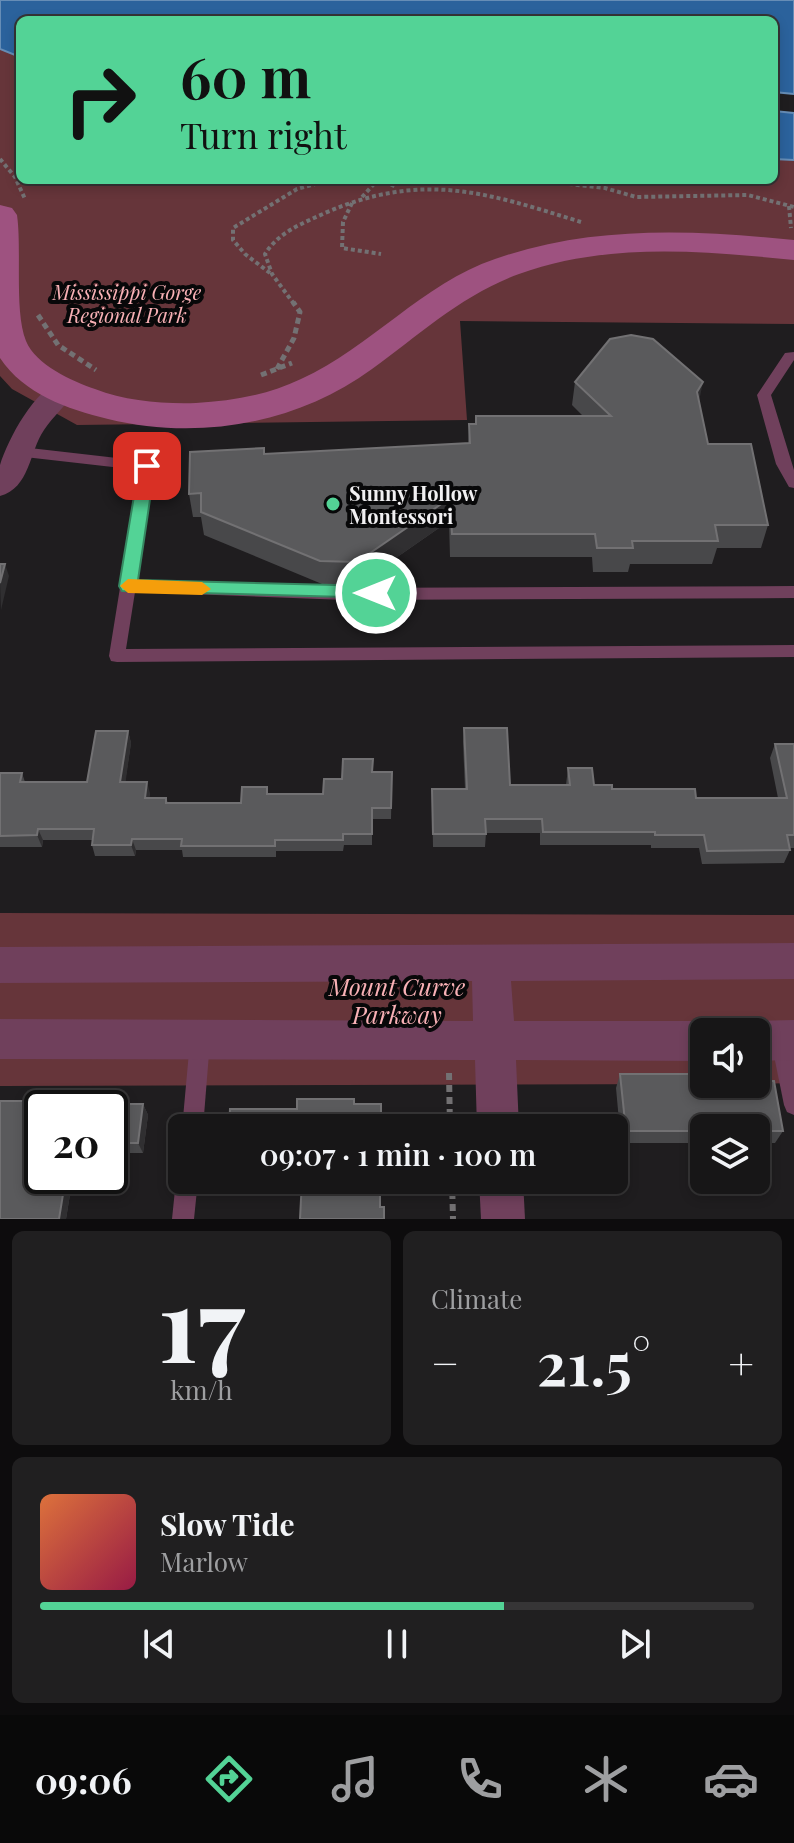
<!DOCTYPE html>
<meta charset="utf-8">
<style>
body{margin:0;font-family:"Playfair Display",serif;background:#201f20;color:#f1f3f6;height:100vh;display:flex;flex-direction:column;font-size:30px;white-space:nowrap}
*{box-sizing:border-box;margin:0}
p{font-size:26px;color:#9e9fa1}
.icon{flex:none;width:44px;height:44px;fill:none;stroke:currentColor;stroke-width:2;stroke-linecap:round;stroke-linejoin:round}
.map{position:relative;height:1219px;overflow:hidden}
.sheet{display:flex;flex-direction:column;gap:12px;padding:12px;background:#0d0c0d;flex:1}
.sheet>*{flex:none}
.banner{position:absolute;left:16px;top:16px;width:762px;height:168px;border-radius:12px;box-shadow:0 4px 12px #0003,0 0 0 2px #363536;background:#53d396;color:#111;overflow:hidden}
.buttons{position:absolute;left:690px;top:1018px;display:grid;gap:16px}
.buttons a{display:grid;place-items:center;width:80px;height:80px;border-radius:12px;background:#171617;box-shadow:0 4px 12px #0003,0 0 0 2px #363536;font-size:40px}
.speed{position:absolute;left:24px;top:1090px;display:flex;gap:16px;font-size:40px;font-weight:700;text-align:center}
.speed>*{display:grid;place-content:center;width:104px;height:104px;border-radius:50%;background:#171617;box-shadow:0 4px 12px #0003,0 0 0 2px #363536;line-height:1}
.speed .limit{border:4px solid #111;border-radius:12px;background:#fff;color:#111}
.pin{position:absolute;display:grid;place-items:center;width:68px;height:68px;color:#fff;margin:-34px;border-radius:16px;box-shadow:0 4px 12px #0006}
.me{position:absolute;width:88px;margin:-44px;rotate:270deg;stroke-linejoin:round;filter:drop-shadow(0 0 6px #0008)}
.turn{display:flex;align-items:center;gap:28px;height:168px;padding:0 32px;font-size:36px}
.turn .icon{width:104px;height:104px;stroke-width:2.5}
.turn b{display:block;font-size:56px;line-height:68px}
.big{font-size:60px;font-weight:600;line-height:1.1}
.sheet .tile{flex:1;display:flex;flex-direction:column;justify-content:center;gap:12px;min-width:0;padding:0 28px;border-radius:12px;background:#201f20}
.sheet .dial{align-items:center;gap:0}
.dial b{font-size:104px;line-height:1}
.song{display:flex;align-items:center;gap:24px}
.cover{width:96px;height:96px;border-radius:12px;background:linear-gradient(135deg,hsl(20 70% 55%),hsl(340 70% 35%))}
.played{height:8px;border-radius:4px;background:linear-gradient(90deg,#53d396 65%,#363536 65%)}
.keys{display:flex;justify-content:space-around;direction:ltr}
.heat{display:flex;justify-content:space-between;align-items:center;font-size:44px;direction:ltr}
.sheet .tiles{flex:1;display:grid;gap:12px;grid-template-columns:1fr 1fr}
.tile:last-child{grid-column:span 2}
.trip{position:absolute;left:168px;top:1114px;width:460px;height:80px;border-radius:12px;background:#171617;box-shadow:0 4px 12px #0003,0 0 0 2px #363536;font-weight:600;line-height:80px;text-align:center}
.menu{display:flex;height:128px;justify-content:space-around;align-items:center;background:#090909;color:#9e9fa1}
.menu .icon{width:56px;height:56px}
.menu .on{color:#53d396}
.menu b{font-size:36px;color:#f1f3f6}
.map>svg:first-child{display:block}
</style>
<div class="map">
<svg width="794" height="1219" viewBox="0 0 794 1219">
<rect width="100%" height="100%" fill="#1f1d1f"/>
<g fill="#66353a">
<path d="M0 49 20 57V180H774V159L794 160V324L460 321 467 420 77 425 12 389 0 376Z"/>
<path d="M0 913 794 915V1083L756 1084V1032H704V1084L0 1086Z"/>
</g>
<g fill="#2b629c" stroke="#668db6" stroke-width="2">
<path d="M0 0H794V94L774 92V20H20V57L0 49Z"/>
<path d="M774 111 794 113V160L774 159Z"/>
</g>
<g fill="none" stroke-linecap="round" stroke-linejoin="round">
<g stroke="#737173" stroke-width="4" stroke-dasharray="4 3" stroke-linecap="butt">
<path d="M0 159 15 177 25 199"/>
<path d="M534 180 605 188 636 197 748 195 794 207"/>
<path d="M362 197 374 184 388 183 396 187"/>
<path d="M352 203 343 222 342 248 381 254"/>
<path d="M789 206 791 228"/>
<path d="M270 273 245 254 233 240V228L297 189 330 180"/>
<path d="M294 304 272 274 265 254C279 232 301 224 325 213 422 171 485 192 581 222"/>
</g>
<g stroke="#737173" stroke-width="5" stroke-dasharray="6 4" stroke-linecap="butt">
<path d="M38 315 58 345 96 370"/>
<path d="M277 369 294 338 300 312 293 302"/>
<path d="M261 375 292 363"/>
</g>
<g stroke="#737173" stroke-width="6" stroke-dasharray="7 5" stroke-linecap="butt">
<path d="M449 1073 450 1128"/>
<path d="M452 1180 453 1219"/>
</g>
<g fill="#70405c" fill-rule="evenodd">
<path d="M794 352V360L771 395 794 470V488L789 487 776 464 757 395 785 353Z"/>
<path d="M21 447 152 462 154 466 137 580 345 588 794 586V598L345 600 135 592 126 649 794 645V657L117 662 111 661 109 656 139 470 16 456 14 452 16 448Z"/>
<path d="M200 1031 207 1034 210 1041 203 1128 182 1129 190 1041 193 1034Z"/>
<path d="M781 1031 788 1034 794 1055V1115L787 1112 784 1105 771 1041 774 1034Z"/>
<path d="M182 1171V1180H198L194 1219H172L176 1180Z"/>
</g>
<g fill="#70405c" fill-rule="evenodd">
<path d="M62 381 72 384 76 390C67 405 53 416 44 430 29 452 30 488 0 496 0 487 0 474 0 465 8 439 35 388 62 381Z"/>
<path d="M794 943V979L511 981 514 1021H704L718 1027 721 1032H704V1061L516 1060 519 1128H477L475 1060 0 1059V1019L473 1021 472 981 0 983V947Z"/>
<path d="M794 1020V1060L756 1061V1032H739L742 1027 756 1021Z"/>
<path d="M479 1180H523L525 1219H481Z"/>
</g>
<path fill="#9e5280" fill-rule="evenodd" d="M0 205 12 208 17 215C22 250 14 312 26 341 36 365 72 381 95 389 126 401 162 404 196 403 232 401 268 395 301 379 371 347 422 284 495 259 593 225 693 230 794 240V260C703 251 607 242 519 274 463 294 419 335 372 369 297 424 198 441 108 419 67 409 24 394 0 358Z"/>
</g>
<g fill="#48484a">
<path d="M575 382 699 401 708 444 768 525 761 548H717L712 564H630L628 572H593L592 557H450L449 521 357 585 322 584 204 535 201 517H193L189 494 265 454 468 443 469 424H475L476 416H583L572 405Z"/>
<path d="M464 728 510 785H566L568 768 594 785 612 789 696 798H778L770 758 775 744H794V848H790V850L784 863 702 864 699 848H651V845H540V833H486L485 847H433L432 789H465L463 742Z"/>
<path d="M128 731 131 743 125 782 150 793 149 798H166L168 803H241L268 794H323L342 779 373 772H392L391 819H372V845H344L343 851H276V857H183L182 850H136L135 856H95L92 845V840H43L42 847H0V773H22L25 782H87Z"/>
<path d="M620 1074 704 1084 783 1131 775 1143H756V1128H704V1143H621L616 1088Z"/>
<path d="M110 1102V1104H143L148 1115 143 1153H110V1108L42 1176H73L66 1219H0Z"/>
</g>
<g fill="#302f31">
<path d="M703 382 698 406 697 392Z"/>
<path d="M450 498 449 521 357 585V562Z"/>
<path d="M5 564 9 576 1 610 0 583Z"/>
<path d="M128 731 131 743 124 793 120 782Z"/>
<path d="M147 782 150 793 148 810 145 798Z"/>
<path d="M38 829 43 840 42 847 37 835Z"/>
<path d="M132 839 136 850 135 856 131 845Z"/>
<path d="M105 1091 110 1102V1108L103 1104Z"/>
<path d="M143 1104 148 1115 143 1153 138 1143Z"/>
<path d="M66 1176H73L66 1219H59Z"/>
</g>
<g fill="#5a5a5c" stroke="#727173" stroke-width="2">
<path d="M631 335 653 339 703 382 697 392 708 444H751L768 525H715L718 541H632L633 548H597L595 534H452L450 498 357 562 320 561 201 512V493L189 494 190 452 264 448V454L470 443 469 424H476V416H611L575 382 610 339Z"/>
<path d="M0 564H5L0 583Z"/>
<path d="M464 728H507L510 785H570L568 768H592L594 785H612V789H695L696 798H787L775 744H794V835H787L790 850 707 851 704 835H655V832H543L542 819H485L486 834H433L432 789H467Z"/>
<path d="M96 731H128L120 782H147L145 798H166V803H241L242 787H267V794H323L324 779H342L343 759H373L372 772H392L391 808H372V834H343V840H275V846H181L182 839H132L131 845H92L94 829H38L37 835 0 836V773H22L20 782H87Z"/>
<path d="M620 1074H704V1084H756V1081H774L783 1131H756V1128H704V1131H626Z"/>
<path d="M52 1091H105L103 1104H143L138 1143H110V1108H42V1176H66L59 1219H0V1101H50Z"/>
<path d="M297 1099H354V1104H381V1128H229L230 1109H297Z"/>
<path d="M302 1180H380V1207H384V1219H300Z"/>
</g>
<path fill="#53d396" stroke="#368962" stroke-width="2" d="M147 460 155 466 138 580 376 586 382 588 385 593 382 598 122 591 119 586 139 466Z"/>
<path fill="#f59e0b" d="M128 579 202 582 211 589 202 595 128 593 120 586Z"/>
<circle fill="#53d396" stroke="#080809" stroke-width="3" cx="333" cy="504" r="8"/>
<g text-anchor="middle" dominant-baseline="central" stroke-width="8" stroke-linejoin="round" paint-order="stroke">
<g font-size="20" font-style="italic" fill="#f9b1b6" stroke="#080809">
<text x="127" y="291">Mississippi Gorge<tspan x="127" dy="23">Regional Park</tspan></text>
</g>
<g font-size="20" font-weight="bold" fill="#f1f0f2" stroke="#080809" text-anchor="start">
<text x="349" y="492">Sunny Hollow<tspan x="349" dy="23">Montessori</tspan></text>
</g>
<g font-size="24" font-style="italic" fill="#f9b1b6" stroke="#080809">
<text x="397" y="986">Mount Curve<tspan x="397" dy="28">Parkway</tspan></text>
</g>
</g>
</svg>
<div class="buttons">
<a><svg class="icon" aria-label="sound" viewBox="0 0 24 24"><path d="M4 9h4l5-4v14l-5-4H4zM17 9q2 3 0 6"/></svg></a>
<a><svg class="icon" aria-label="layers" viewBox="0 0 24 24"><path d="M12 4l9 5-9 5-9-5zM3 14l9 5 9-5"/></svg></a>
</div>
<div class="speed"><div class="limit">20</div></div>
<div class="pin" style="left:147px;top:466px;background:#d93025"><svg class="icon" aria-label="arrive" viewBox="0 0 24 24"><path d="M6 21V4h12l-3 4 3 4H6"/></svg></div>
<svg class="me" style="left:376px;top:593px" viewBox="-20 -20 40 40"><circle r="17" fill="#53d396" stroke="#fff" stroke-width="3"/><path d="M0-11L8 9 0 5-8 9z" fill="#fff"/></svg>
<div class="trip">09:07 · 1 min · 100 m</div>
<div class="banner">
<div class="turn"><svg class="icon" aria-label="right" viewBox="0 0 24 24"><path d="M7 20v-9h11M14 6l5 5-5 5"/></svg><div><b>60 m</b>Turn right</div></div>
</div>
</div>
<section class="sheet">
<div class="tiles">
<div class="tile dial"><b>17</b><p>km/h</p></div>
<div class="tile"><p>Climate</p>
<div class="heat"><a>−</a><b class="big">21.5°</b><a>+</a></div>
</div>
<div class="tile">
<div class="song"><i class="cover"></i><div><b>Slow Tide</b><p>Marlow</p></div></div>
<div class="played"></div>
<div class="keys"><svg class="icon" aria-label="previous" viewBox="0 0 24 24"><path d="M18 5L8 12l10 7zM5 5v14"/></svg><svg class="icon" aria-label="pause" viewBox="0 0 24 24"><path d="M8 5v14M16 5v14"/></svg><svg class="icon" aria-label="next" viewBox="0 0 24 24"><path d="M6 5l10 7-10 7zM19 5v14"/></svg></div>
</div>
</div>
</section>
<nav class="menu">
<b>09:06</b>
<svg class="icon on" aria-label="directions" viewBox="0 0 24 24"><path d="M12 3l9 9-9 9-9-9zM9 14v-3h6M13 9l2 2-2 2"/></svg>
<svg class="icon" aria-label="music" viewBox="0 0 24 24"><path d="M9 18V5l10-2v13"/><circle cx="6" cy="18" r="3"/><circle cx="16" cy="16" r="3"/></svg>
<svg class="icon" aria-label="phone" viewBox="0 0 24 24"><path d="M5 4h4l2 5-3 2q2 4 5 5l2-3 5 2v4C11 20 4 13 5 4z"/></svg>
<svg class="icon" aria-label="climate" viewBox="0 0 24 24"><path d="M12 3v18M4 7l16 10M4 17L20 7"/></svg>
<svg class="icon" aria-label="car" viewBox="0 0 24 24"><path d="M5 17H2v-5l4-1 3-4h7l3 4 3 1v5h-3M9 17h6M6 11h13"/><circle cx="7" cy="17" r="2"/><circle cx="17" cy="17" r="2"/></svg>
</nav>
